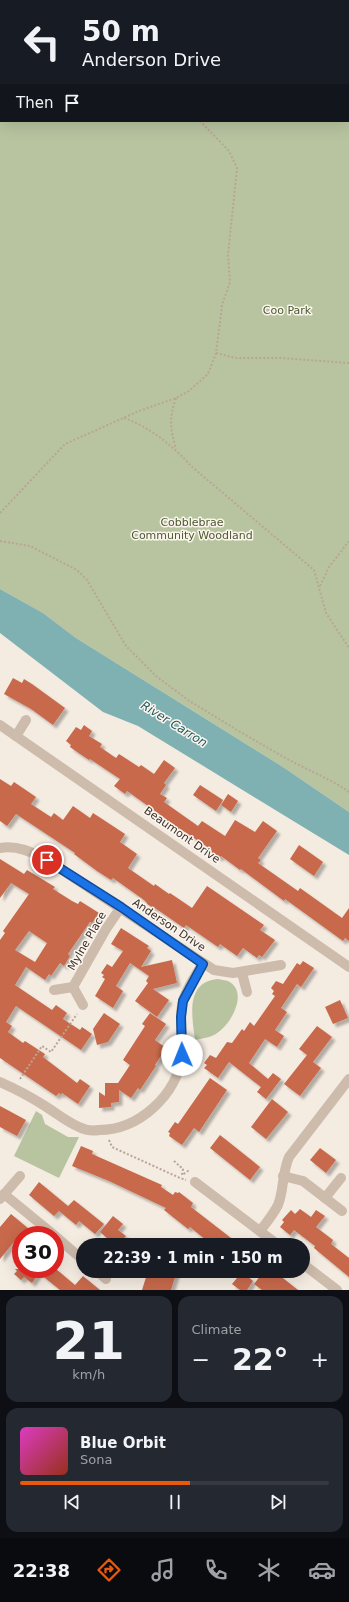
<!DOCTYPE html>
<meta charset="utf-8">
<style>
body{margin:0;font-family:"DejaVu Sans",sans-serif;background:#242831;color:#f1f3f6;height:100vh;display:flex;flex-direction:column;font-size:15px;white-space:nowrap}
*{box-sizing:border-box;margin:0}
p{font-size:13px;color:#9ea1a6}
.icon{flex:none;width:22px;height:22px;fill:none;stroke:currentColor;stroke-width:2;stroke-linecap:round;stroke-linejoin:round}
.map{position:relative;height:1290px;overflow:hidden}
.panel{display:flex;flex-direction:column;gap:6px;padding:6px;background:#0d0f14;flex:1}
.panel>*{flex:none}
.guide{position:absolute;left:0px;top:0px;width:349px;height:122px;box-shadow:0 4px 16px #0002;background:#171b24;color:#f1f3f6;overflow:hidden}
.speed{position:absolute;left:12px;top:1226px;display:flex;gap:8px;font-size:20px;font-weight:700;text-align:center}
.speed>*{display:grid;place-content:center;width:52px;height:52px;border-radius:50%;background:#171b24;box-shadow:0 4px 16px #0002;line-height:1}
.speed .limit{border:6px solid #d22;background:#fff;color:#111}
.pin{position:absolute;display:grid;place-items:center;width:34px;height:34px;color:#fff;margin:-17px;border:2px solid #fff;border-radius:50%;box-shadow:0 1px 4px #0007}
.me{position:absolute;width:44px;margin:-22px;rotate:359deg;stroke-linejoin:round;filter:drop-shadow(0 0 3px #0008)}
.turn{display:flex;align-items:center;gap:14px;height:84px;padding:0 16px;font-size:18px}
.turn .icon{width:52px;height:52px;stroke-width:2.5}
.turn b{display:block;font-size:28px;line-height:34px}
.then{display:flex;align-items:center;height:38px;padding:0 16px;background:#0003;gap:8px;font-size:15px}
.big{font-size:30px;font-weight:700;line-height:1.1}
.panel .card{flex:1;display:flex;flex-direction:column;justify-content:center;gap:6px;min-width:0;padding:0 14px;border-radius:12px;background:#242831}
.panel .dial{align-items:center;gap:0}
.dial b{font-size:52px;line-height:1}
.song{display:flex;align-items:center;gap:12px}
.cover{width:48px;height:48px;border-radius:6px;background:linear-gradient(135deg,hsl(310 70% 55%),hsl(10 70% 35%))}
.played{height:4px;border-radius:2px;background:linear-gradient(90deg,#ea580c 55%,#363941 55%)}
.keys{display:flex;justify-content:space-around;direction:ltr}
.heat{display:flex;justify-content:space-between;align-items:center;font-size:22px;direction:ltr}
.panel .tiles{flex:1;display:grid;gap:6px;grid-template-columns:1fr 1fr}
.card:last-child{grid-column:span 2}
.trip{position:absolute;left:76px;top:1238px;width:234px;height:40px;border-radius:20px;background:#171b24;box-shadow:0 4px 16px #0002;font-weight:700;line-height:40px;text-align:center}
.tabs{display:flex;height:64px;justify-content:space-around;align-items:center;background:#090b0e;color:#9ea1a6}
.tabs .icon{width:28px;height:28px}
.tabs .current{color:#ea580c}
.tabs b{font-size:18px;color:#f1f3f6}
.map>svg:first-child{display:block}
</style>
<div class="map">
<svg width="349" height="1290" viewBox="0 0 349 1290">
<defs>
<filter id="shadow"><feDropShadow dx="3.5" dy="3.5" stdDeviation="1" flood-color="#0004"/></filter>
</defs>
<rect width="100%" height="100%" fill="#f4ebe1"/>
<g fill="#b8c4a0">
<path d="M0 0 95 1H1V121H348L349 102V812L283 767 76 638 43 613 0 589Z"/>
<path d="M218 979C221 980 225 980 228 981 248 991 233 1020 221 1030 214 1037 205 1038 195 1040 192 1016 185 982 218 979Z"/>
<path d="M36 1111 42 1115 45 1124 68 1137H79L59 1178 14 1156Z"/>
</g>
<path fill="#7fb0b2" d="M0 589 43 613 76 638 283 767 349 812V855L138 726 103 712 0 633Z"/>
<g fill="#c8694b" fill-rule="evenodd" filter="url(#shadow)">
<path d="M13 678 22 683 24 679 32 684 65 708 53 725 31 709 4 694Z"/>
<path d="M84 725 92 731 89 736 102 744 100 747 116 758 119 754 139 767 141 765 154 774 164 760 175 768 164 783 166 785 160 794 167 798 164 802 198 826 202 821 225 836 235 820 255 832 263 821 277 831 258 858 261 860 258 863 298 891 300 888 342 918 349 908V941L345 938 343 941 285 899 284 901 241 869 240 870 221 856 219 858 211 852 212 850 179 828V829L164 819 165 818 127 791 125 794 114 786 120 779 90 759 89 760 80 754 70 747 71 745 66 741 76 727 81 730Z"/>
<path d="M0 779 11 786 14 782 36 797 31 804 51 817 54 813 63 820 73 806 90 818 93 813 125 834 120 842 137 854 128 868 154 886 155 884 169 894 170 893 192 908 207 886 264 925 260 930 275 940 262 957 259 955 257 958 243 948 237 956 220 944 218 947 186 925 184 928 155 908V909L147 904V903L144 900 113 878 111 880 97 871 74 854 75 853 16 814 7 826 0 821Z"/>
<path d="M200 785 223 800 216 811 193 795Z"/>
<path d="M228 794 238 801 231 812 221 805Z"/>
<path d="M299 845 323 862 314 876 290 859Z"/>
<path d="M0 859 24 874 27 870 55 887 53 889 72 901 78 904 80 901 99 913 92 923 90 922 68 954 70 956 64 966 60 963 51 976 49 974 45 980 26 967 15 985 52 1010 56 1005 67 1013 63 1019 80 1030 82 1027 92 1034 81 1050 16 1006 6 1022 12 1026 8 1032 23 1043 25 1041 45 1054 43 1057 77 1083 80 1079 90 1086 78 1104 62 1093 61 1095 59 1093 56 1096 0 1058V940L5 933 3 931 29 894 11 883 0 898ZM29 931 47 943 35 962 15 950Z"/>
<path d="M121 928 149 946 147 948 151 951 141 967 172 960 177 983 153 989 169 1000 157 1017 135 1001 148 983 146 981 149 976 130 963 116 986 123 991 113 1008 95 996 105 979 102 977 104 975 101 973 107 964 112 967 123 951 111 944Z"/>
<path d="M303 961 314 968 301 987 297 984 281 1008 287 1012 275 1030 284 1036 277 1047 265 1039 249 1063 268 1079 273 1073 281 1079 266 1099 257 1092 261 1087 229 1062 218 1078 204 1068 207 1065 204 1063 210 1055 216 1058 227 1042 232 1043 242 1029 244 1031 250 1022 254 1026 275 996 272 994 274 991 271 988 276 981 283 984 297 963 300 965Z"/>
<path d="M340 1000 348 1018 333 1024 325 1007Z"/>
<path d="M104 1013 120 1024 108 1042 97 1045 93 1029Z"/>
<path d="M150 1013 166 1024 155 1040 166 1048 155 1065 156 1066 140 1090 138 1088 131 1098 119 1090V1102L111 1103V1107L99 1108V1092L105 1096V1083H118L130 1065 123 1060 145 1026 142 1024Z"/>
<path d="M317 1026 332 1037 313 1062 321 1068 300 1096 284 1084 307 1055 299 1049Z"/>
<path d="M210 1078 227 1090 199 1132 194 1128 182 1145 169 1136 170 1133 168 1132 175 1122 178 1124Z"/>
<path d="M272 1099 288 1112 266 1139 251 1127Z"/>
<path d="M0 1106 26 1120 17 1136 0 1127Z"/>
<path d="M220 1135 260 1167 250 1180 210 1148Z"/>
<path d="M81 1146 93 1151 92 1154 162 1185 161 1187 173 1195 175 1192 178 1193 179 1192 193 1203 191 1207 240 1245H212L190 1227 188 1229 164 1210 166 1208 109 1181 72 1166Z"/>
<path d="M320 1148 336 1160 326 1173 310 1160Z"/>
<path d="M39 1182 68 1206 74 1200 104 1224 95 1234 79 1221 76 1225 59 1211 54 1216 29 1195Z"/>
<path d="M300 1209 311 1217 316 1210 325 1216 316 1227 333 1240 331 1244 349 1258V1277L314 1248 315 1246 294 1230 290 1235 280 1227 284 1222 282 1220 291 1210 295 1214Z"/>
<path d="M11 1214 29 1229 24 1235H21V1239L18 1237 0 1259V1227Z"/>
<path d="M113 1216 123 1224 118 1230 126 1236 118 1245H115L100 1232Z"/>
<path d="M15 1269H56L75 1285 83 1276 100 1290H60L39 1273 32 1283 24 1277 21 1280 14 1274 17 1271Z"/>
<path d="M148 1271H177L171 1290H142Z"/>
<path d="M264 1271H274L298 1290H262L254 1284Z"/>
<path d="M242 1272 253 1281 247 1290H240L232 1284Z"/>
</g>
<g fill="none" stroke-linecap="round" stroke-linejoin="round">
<g stroke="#b9a596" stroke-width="2" stroke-dasharray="2 2" stroke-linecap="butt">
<path d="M89 0V1"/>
<path d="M348 111H349"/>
<path d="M216 353 235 358H281L349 363"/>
<path d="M176 398C169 418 170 429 176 449"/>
<path d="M124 418C150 427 173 446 191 466L314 570 326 613 349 648"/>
<path d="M0 513 65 444 139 411 176 398 189 391 208 374 216 353 222 305 230 282 228 255 237 168 229 151 200 121"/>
<path d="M0 541 30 546 77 570 87 580 126 646 156 676 188 700 237 730 289 760 337 784 349 792"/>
<path d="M320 586 329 567 349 541"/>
<path d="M20 1079 42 1046 51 1052 77 1014"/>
<path d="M109 1140 112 1147 180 1178 186 1180"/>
<path d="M174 1161 183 1169 182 1175 188 1171 189 1172"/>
</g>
<g stroke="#cdbbac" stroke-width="10">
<path d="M193 0 194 1"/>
<path d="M348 12 349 11"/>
<path d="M0 87 1 86"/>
<path d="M0 725 349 967"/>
<path d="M16 736 26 720"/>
<path d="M0 848C17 845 32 852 47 860L214 970 233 973 281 965"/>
<path d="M242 973 247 992"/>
<path d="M73 987 106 929 121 907"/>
<path d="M54 990 73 987 83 1005"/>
<path d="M0 1082C16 1089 31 1097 45 1106 56 1113 67 1122 79 1127 85 1130 93 1131 99 1130 139 1130 177 1095 182 1055 184 1037 178 1018 183 1001 187 987 196 975 203 963"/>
<path d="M283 1176 303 1181 342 1211"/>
<path d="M195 1182 278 1245"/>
<path d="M4 1194 54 1235"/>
<path d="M325 1198 341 1178"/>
<path d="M0 1199 20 1176"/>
<path d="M260 1231C266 1223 273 1215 278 1205 284 1190 282 1173 289 1157L349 1079"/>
<path d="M55 1236 83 1260"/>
<path d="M303 1264 337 1290"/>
<path d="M97 1271 106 1279"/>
</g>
</g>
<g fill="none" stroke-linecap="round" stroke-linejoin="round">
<defs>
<path id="route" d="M47 860 121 907 203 964 183 1001 181 1017 182 1055"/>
</defs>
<use href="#route" stroke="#114b97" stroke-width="10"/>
<use href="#route" stroke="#1a73e8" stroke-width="7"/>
</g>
<g text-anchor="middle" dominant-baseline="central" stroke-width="3" stroke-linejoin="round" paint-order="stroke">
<g font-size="11" fill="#4a5a2e" stroke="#fbf5ee">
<text x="287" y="310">Coo Park</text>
<text x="192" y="522">Cobblebrae<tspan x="192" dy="13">Community Woodland</tspan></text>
</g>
<g font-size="11" fill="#3b302b" stroke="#fbf5ee">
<text transform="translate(182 835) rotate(35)">Beaumont Drive</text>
<text transform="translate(169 925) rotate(34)">Anderson Drive</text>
<text transform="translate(87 941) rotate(-60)">Mylne Place</text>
</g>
<g font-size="12" font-style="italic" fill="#1f5a5e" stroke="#fbf5ee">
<text transform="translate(174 724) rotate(32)">River Carron</text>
</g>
</g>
</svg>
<div class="speed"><div class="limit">30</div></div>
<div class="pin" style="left:47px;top:860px;background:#d93025"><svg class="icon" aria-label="arrive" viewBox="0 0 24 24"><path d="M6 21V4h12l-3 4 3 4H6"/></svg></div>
<svg class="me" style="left:182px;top:1055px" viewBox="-20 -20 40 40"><circle r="19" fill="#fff"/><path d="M0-13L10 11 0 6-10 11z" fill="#1a73e8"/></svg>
<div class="trip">22:39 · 1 min · 150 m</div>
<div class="guide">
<div class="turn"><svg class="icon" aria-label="left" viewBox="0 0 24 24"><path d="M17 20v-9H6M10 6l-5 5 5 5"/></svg><div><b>50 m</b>Anderson Drive</div></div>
<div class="then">Then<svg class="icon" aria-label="arrive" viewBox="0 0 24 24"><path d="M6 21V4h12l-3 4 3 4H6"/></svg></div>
</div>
</div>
<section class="panel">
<div class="tiles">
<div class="card dial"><b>21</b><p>km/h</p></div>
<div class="card"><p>Climate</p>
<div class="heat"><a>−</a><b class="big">22°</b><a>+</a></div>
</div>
<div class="card">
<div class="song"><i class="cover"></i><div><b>Blue Orbit</b><p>Sona</p></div></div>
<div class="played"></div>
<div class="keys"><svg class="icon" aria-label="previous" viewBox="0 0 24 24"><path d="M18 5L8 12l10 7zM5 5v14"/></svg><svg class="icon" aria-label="pause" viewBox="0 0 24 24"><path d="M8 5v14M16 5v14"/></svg><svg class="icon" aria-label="next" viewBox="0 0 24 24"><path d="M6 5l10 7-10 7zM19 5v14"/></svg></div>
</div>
</div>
</section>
<nav class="tabs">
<b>22:38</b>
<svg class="icon current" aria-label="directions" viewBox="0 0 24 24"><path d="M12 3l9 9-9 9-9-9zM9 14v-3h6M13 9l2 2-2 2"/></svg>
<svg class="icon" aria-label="music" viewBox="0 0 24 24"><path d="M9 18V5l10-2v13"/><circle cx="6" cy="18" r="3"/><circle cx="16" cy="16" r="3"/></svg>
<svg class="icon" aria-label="phone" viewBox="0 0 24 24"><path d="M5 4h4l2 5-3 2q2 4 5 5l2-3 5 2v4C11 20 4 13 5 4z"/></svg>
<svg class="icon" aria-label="climate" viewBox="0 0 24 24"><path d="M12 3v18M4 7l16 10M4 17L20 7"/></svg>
<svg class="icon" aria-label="car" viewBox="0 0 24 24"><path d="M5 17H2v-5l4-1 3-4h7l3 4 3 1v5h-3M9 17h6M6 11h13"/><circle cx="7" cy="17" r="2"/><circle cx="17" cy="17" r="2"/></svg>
</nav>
